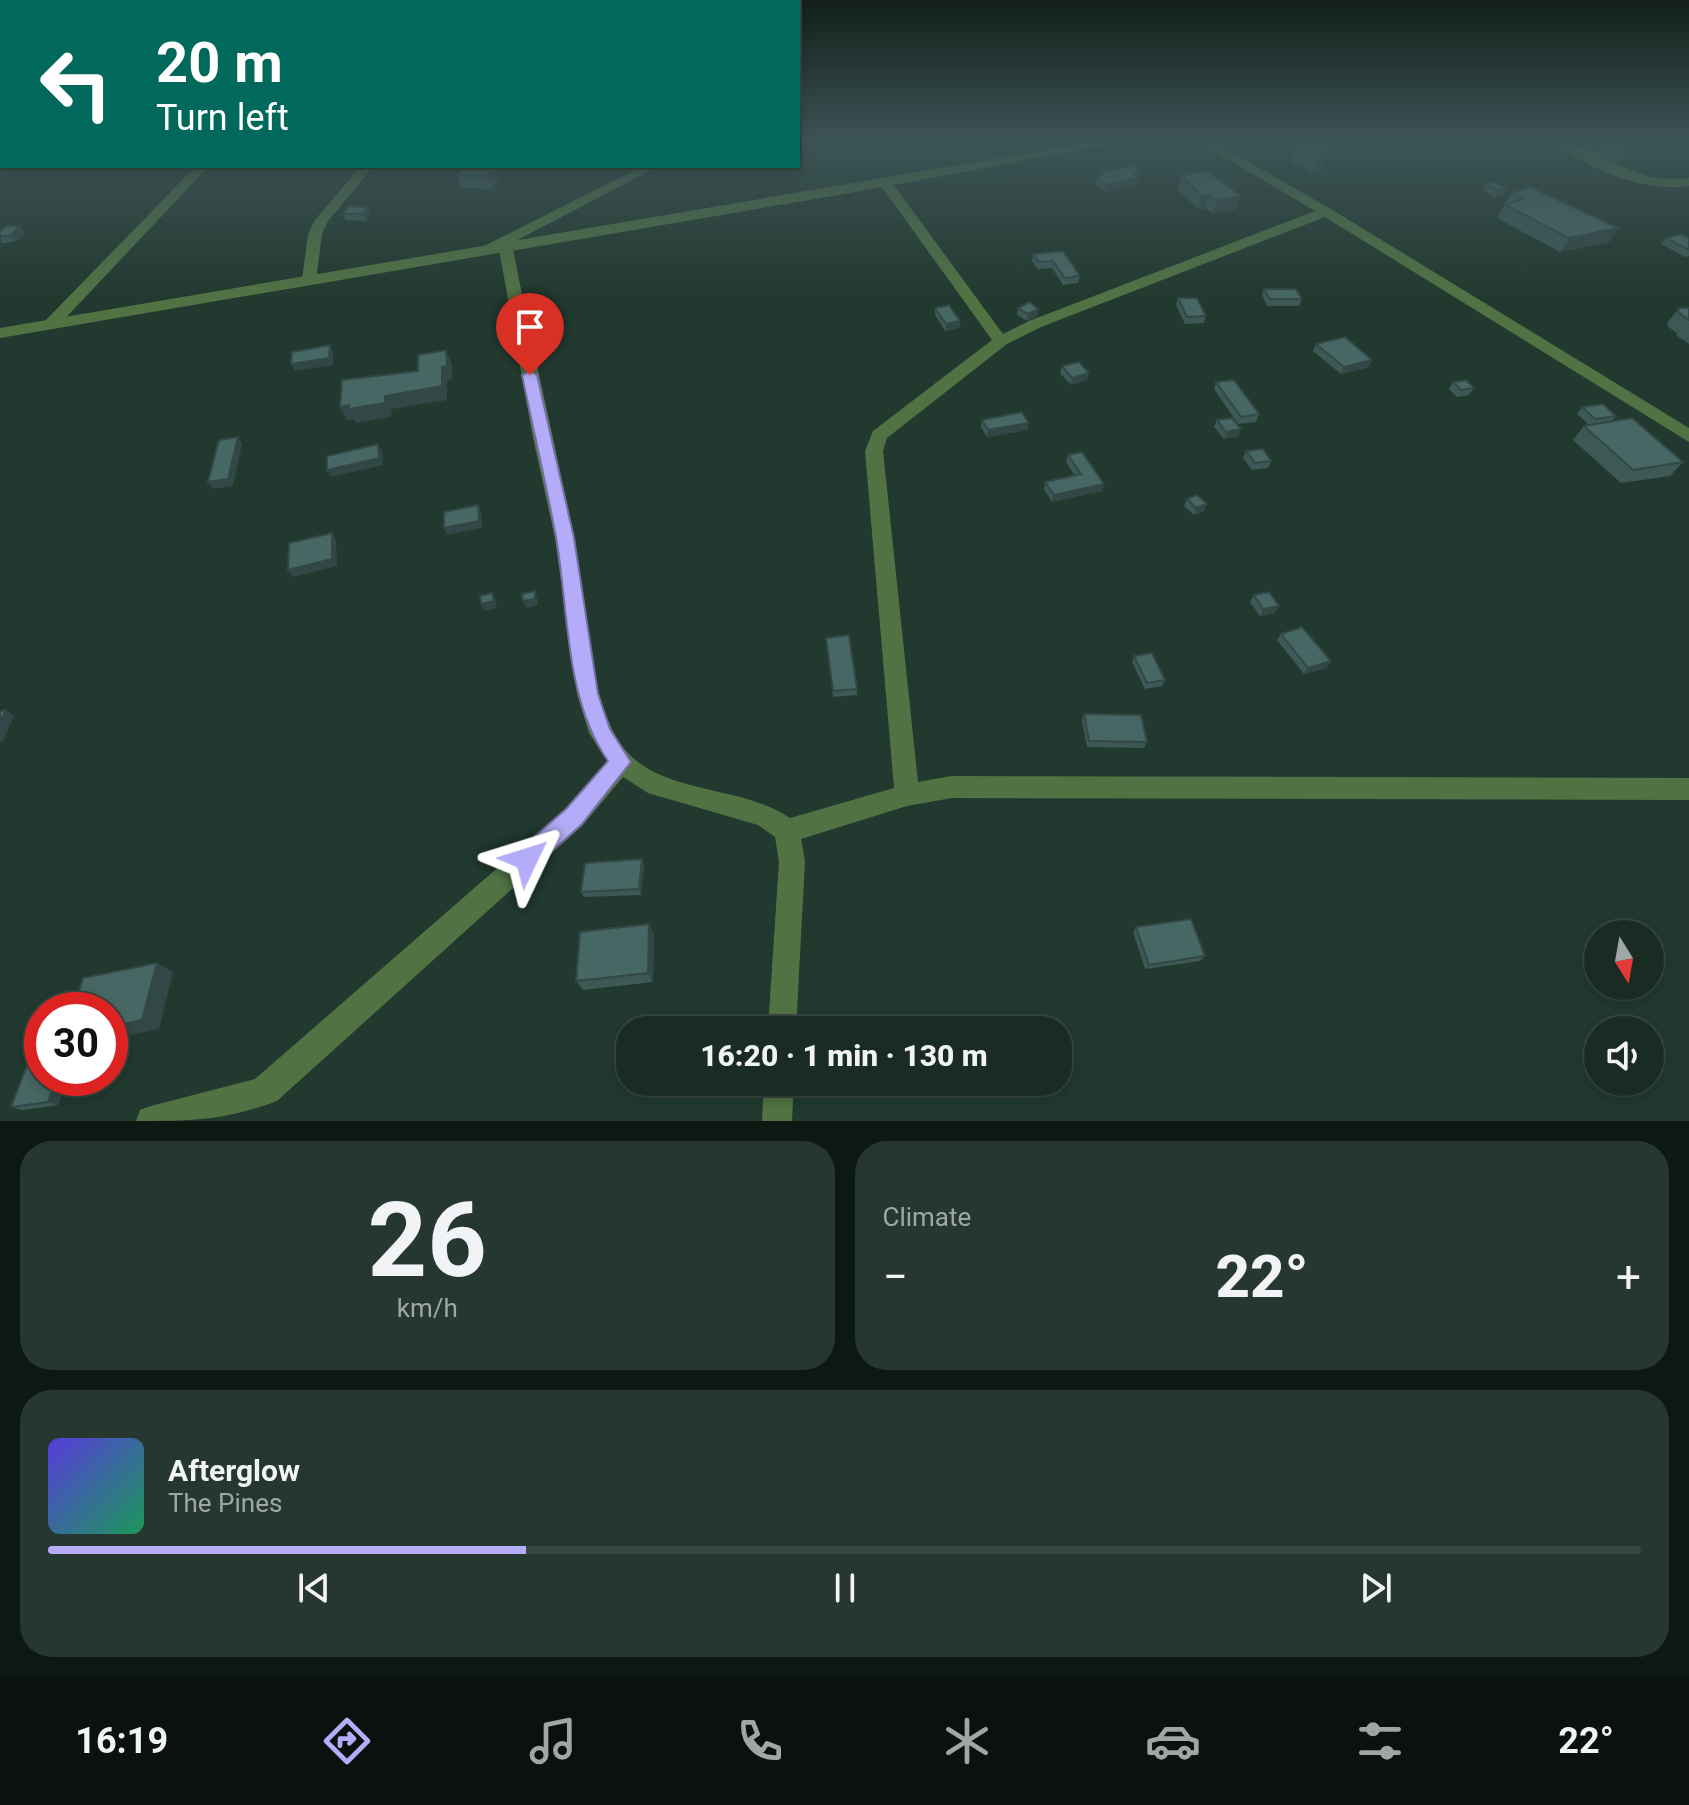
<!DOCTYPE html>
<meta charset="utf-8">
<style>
body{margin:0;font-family:Roboto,sans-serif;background:#26372f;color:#f1f3f6;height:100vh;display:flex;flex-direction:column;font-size:30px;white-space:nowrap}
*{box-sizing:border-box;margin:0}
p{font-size:26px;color:#9fa7a5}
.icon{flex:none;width:44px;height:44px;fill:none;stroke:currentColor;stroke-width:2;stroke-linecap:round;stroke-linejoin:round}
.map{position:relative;height:1121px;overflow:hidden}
.drawer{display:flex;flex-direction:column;gap:20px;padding:20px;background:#0e1813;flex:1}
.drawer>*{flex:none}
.hud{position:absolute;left:0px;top:0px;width:800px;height:168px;box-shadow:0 4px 12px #0003,0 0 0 2px #374740;background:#00695c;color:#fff;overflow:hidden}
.needle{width:52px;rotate:169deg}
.fabs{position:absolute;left:1584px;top:920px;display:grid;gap:16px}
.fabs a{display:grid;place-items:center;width:80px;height:80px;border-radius:50%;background:#192b22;box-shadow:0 4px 12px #0003,0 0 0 2px #374740;font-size:40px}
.speed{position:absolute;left:24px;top:992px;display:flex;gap:16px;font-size:40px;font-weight:700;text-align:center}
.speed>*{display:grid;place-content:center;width:104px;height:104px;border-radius:50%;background:#192b22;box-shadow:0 4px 12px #0003,0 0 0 2px #374740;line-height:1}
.speed .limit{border:12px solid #d22;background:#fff;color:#111}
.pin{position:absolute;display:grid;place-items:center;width:68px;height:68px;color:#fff;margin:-82px -34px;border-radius:50% 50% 50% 0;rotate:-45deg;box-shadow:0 0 8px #0007}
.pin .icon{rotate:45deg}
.me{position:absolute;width:88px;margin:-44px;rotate:49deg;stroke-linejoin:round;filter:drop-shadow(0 0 6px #0008)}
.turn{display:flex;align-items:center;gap:28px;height:168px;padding:0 24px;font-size:36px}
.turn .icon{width:104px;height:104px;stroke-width:2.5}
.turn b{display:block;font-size:56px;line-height:68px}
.big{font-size:60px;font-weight:800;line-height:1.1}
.drawer .widget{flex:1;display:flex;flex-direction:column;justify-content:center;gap:12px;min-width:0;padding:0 28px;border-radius:32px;background:#26372f}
.drawer .dial{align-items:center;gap:0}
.dial b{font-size:104px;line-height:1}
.song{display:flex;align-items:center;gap:24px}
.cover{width:96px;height:96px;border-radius:12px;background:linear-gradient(135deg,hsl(250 70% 55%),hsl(150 70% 35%))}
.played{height:8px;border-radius:4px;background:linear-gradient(90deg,#b4acf9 30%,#374740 30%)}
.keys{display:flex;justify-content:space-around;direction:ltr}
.heat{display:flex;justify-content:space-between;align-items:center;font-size:44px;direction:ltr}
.drawer .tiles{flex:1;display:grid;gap:20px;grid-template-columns:1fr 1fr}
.widget:last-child{grid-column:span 2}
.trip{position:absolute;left:616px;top:1016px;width:456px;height:80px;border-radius:32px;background:#192b22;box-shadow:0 4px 12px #0003,0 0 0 2px #374740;font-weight:800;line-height:80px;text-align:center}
.menu{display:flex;height:128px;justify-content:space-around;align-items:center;background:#0a110e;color:#9fa7a5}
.menu .icon{width:56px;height:56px}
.menu .on{color:#b4acf9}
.menu b{font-size:36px;color:#f1f3f6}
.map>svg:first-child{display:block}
</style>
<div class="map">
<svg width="1689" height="1121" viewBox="0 0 1689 1121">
<rect width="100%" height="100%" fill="#21392e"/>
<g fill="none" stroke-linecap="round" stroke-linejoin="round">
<g fill="#517344" fill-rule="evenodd">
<path d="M1199 142H1214L1331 209 1689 428V442L1325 217 1041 327 1007 344 887 438 883 451 918 782 952 776 1689 778V800L952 798 907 806 801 839 805 861 796 1030H768L779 861 775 837 758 825 648 793 623 777 583 825 277 1101C222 1121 194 1121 136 1121L140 1110 151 1106 255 1079 565 809 607 761 589 733 577 694 555 538 533 438 499 249 484 252V246L643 166H659L506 246 513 250C532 346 554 441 574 536 587 597 586 706 628 753 666 794 744 786 790 818L894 788 865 451 873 431 992 340 879 183 890 180 1003 334 1029 321 1315 211Z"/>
<path d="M1554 142C1603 142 1629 188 1689 178V186C1647 193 1587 169 1554 142Z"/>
<rect x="0" y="147" width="2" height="8"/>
<path d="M196 166H209L57 327H45V321Z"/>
<path d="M361 166H374L328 221 322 234 316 280 309 284 304 283 302 280 308 234 315 220Z"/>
<path d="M764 1082H794L792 1121H762Z"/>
</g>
<path fill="#517344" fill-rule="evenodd" d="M1095 142H1124L839 195 0 338V328Z"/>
</g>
<g fill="#3d5956">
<path d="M1247 142H1269L1268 145 1255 148Z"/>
<path d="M1293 142H1337L1330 159 1325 161 1321 170 1313 173 1291 162 1294 155 1289 153Z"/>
<path d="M1646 142H1671L1658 147Z"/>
<path d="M1599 146 1633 152 1629 159 1618 162 1595 152Z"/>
<path d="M503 170 492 189 461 188 457 175Z"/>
<path d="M1100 173 1140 178H1138L1136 184 1105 192 1095 184 1096 178 1099 177Z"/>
<path d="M1182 176 1241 196 1237 209 1213 214 1205 208 1198 209 1178 189Z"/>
<path d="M1486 184 1506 188 1503 195 1494 197 1483 190Z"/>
<path d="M1511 193 1618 228 1609 242 1560 252 1497 218Z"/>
<path d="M368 207 371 213 366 221 346 220 343 214Z"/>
<path d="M0 232 25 233 15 242 1 243Z"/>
<path d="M1666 238H1689V256L1685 257 1661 244Z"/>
<path d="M1063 251 1080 276 1078 283 1063 285 1052 268 1038 269 1032 261 1033 254Z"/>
<path d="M1264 289 1302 299 1299 306H1267L1262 295Z"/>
<path d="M1178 298 1206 316 1204 323 1185 324 1176 305Z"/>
<path d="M935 308 960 321 959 328 945 331 935 315Z"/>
<path d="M1018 308 1038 316 1027 321 1017 315Z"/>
<path d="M1679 308H1689V344L1676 335 1677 333 1667 326 1668 322Z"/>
<path d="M1316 344 1369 367 1341 374 1313 351Z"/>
<path d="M1062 366 1087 380 1071 385 1060 373Z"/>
<path d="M1216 382 1259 414 1256 422 1238 424 1214 389Z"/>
<path d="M1453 382 1474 388 1469 395 1457 397 1449 389Z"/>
<path d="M1582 407 1616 416 1612 421 1683 462 1670 476 1621 483 1573 440 1584 426 1589 425 1577 414Z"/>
<path d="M982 420 1028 430 987 437 981 427Z"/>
<path d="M1217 420 1238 436 1224 439 1214 427Z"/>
<path d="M1246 451 1271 461 1268 468 1252 470 1243 458Z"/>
<path d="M1068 455 1104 484 1102 491 1052 502 1044 489 1045 482 1075 476 1066 462Z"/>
<path d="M1187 499 1207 504 1204 511 1194 515 1184 506Z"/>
<path d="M1254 595 1275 613 1260 616 1250 602Z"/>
<path d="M1281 634 1331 661 1326 668 1304 674 1277 640Z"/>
<path d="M826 638 857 689V695L833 697Z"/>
<path d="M1134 656 1165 680 1162 686 1145 689 1132 662Z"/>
<path d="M1084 714 1147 742 1144 748 1087 747 1082 720Z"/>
<path d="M642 859 644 865 641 895 584 897 581 892Z"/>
<path d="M649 924 654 934 653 982 583 990 576 981Z"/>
<path d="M1136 927 1205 956 1200 961 1145 969 1133 932Z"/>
<path d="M42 1078H68L58 1105 22 1110 11 1107Z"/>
</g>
<g fill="#324846">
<path d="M1257 142H1269L1268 145 1255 148Z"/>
<path d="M1337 142 1330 159 1325 161 1321 170 1313 173 1318 160 1317 153 1327 145Z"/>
<path d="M1661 142H1671L1658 147Z"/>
<path d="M1633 152 1629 159 1618 162 1622 156Z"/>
<path d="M494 166H502L503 170 492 189 488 176Z"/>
<path d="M1142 171 1136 184 1105 192 1106 185 1133 173Z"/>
<path d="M1506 188 1503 195 1494 197 1498 190Z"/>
<path d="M1209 195 1205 208 1198 209 1202 196Z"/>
<path d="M1241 196 1237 209 1213 214 1217 201Z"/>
<path d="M368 207 371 213 366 221 363 214Z"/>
<path d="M20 226 25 233 15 242 10 236Z"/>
<path d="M1618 228 1609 242 1560 252 1569 238Z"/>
<path d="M1039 309 1038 316 1027 321 1028 314Z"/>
<path d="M960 321 959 328 945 331 946 324Z"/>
<path d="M330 345 333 352V365L295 371 291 364Z"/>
<path d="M446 350 452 364V380L447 381V400L392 409 391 417 356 423 354 419 347 421 340 407 385 396 442 367Z"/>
<path d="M1372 360 1369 367 1341 374 1344 367Z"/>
<path d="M1089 373 1087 380 1071 385 1072 378Z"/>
<path d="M1029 423 1028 430 987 437 988 430Z"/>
<path d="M1241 429 1238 436 1224 439 1226 432Z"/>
<path d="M238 437 242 444 233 486 213 489 208 482Z"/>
<path d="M378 444 382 451 383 465 331 477 327 470Z"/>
<path d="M1104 484 1102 491 1052 502 1054 495Z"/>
<path d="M1207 504 1204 511 1194 515 1196 508Z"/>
<path d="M478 505 481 512 482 528 447 535 444 528Z"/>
<path d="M332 533 336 540 337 566 293 577 288 570Z"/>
<path d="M535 591 537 598 538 605 526 608 523 601Z"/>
<path d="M492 593 495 599 497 608 485 611 481 604Z"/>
<path d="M1279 606 1275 613 1260 616 1263 609Z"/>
<path d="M1331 661 1326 668 1304 674 1308 668Z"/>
<path d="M6 710 14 716 3 741 0 742V723Z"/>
<path d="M642 859 644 865 641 895 639 889Z"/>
<path d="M649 924 654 934 653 982 648 973Z"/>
<path d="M157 963 173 972 159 1029 110 1039V1027Z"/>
<path d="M57 1078H68L58 1105 48 1102Z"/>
</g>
<g fill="#476764" stroke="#324846" stroke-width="2">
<path d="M1298 142H1326L1335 147 1317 153 1326 157 1318 160 1296 149 1305 146Z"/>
<path d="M1610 142 1633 152 1622 156 1599 146Z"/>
<path d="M1132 165 1142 171 1133 173 1138 177 1106 185 1096 178 1104 176 1100 173Z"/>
<path d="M463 166H494L488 176 457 175Z"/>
<path d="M1207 171 1241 196 1217 201 1209 195 1202 196 1182 176Z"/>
<path d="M1494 182 1506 188 1498 190 1486 184Z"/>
<path d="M1530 187 1618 228 1569 238 1505 205 1523 199 1511 193Z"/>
<path d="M349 206 368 207 363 214H343Z"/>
<path d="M6 226H20L10 236H0V232Z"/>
<path d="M1680 234 1689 238V250L1666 238Z"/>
<path d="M1063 251 1080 276 1065 278 1053 261 1039 262 1033 254Z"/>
<path d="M1264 289H1296L1302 299H1270Z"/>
<path d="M1178 298H1197L1206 316 1187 317Z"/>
<path d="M1029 302 1039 309 1028 314 1018 308Z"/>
<path d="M949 305 960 321 946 324 935 308Z"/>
<path d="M1679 308H1689V320L1678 312Z"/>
<path d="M1345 337 1372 360 1344 367 1316 344Z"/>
<path d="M330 345 329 358 291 364 292 352Z"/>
<path d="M446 350 447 366 442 367V386L385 396V403L349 409V405L340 407 342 380 418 371V355Z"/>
<path d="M1079 362 1089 373 1072 378 1062 366Z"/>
<path d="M1234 380 1259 414 1241 417 1216 382Z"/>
<path d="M1466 380 1474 388 1461 390 1453 382Z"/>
<path d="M1603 404 1616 416 1595 419 1582 407Z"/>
<path d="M1022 412 1029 423 988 430 982 420Z"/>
<path d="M1232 418 1241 429 1226 432 1217 420Z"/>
<path d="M1632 418 1683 462 1633 470 1584 426Z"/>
<path d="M238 437 228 479 208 482 219 440Z"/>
<path d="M378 444 379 458 327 470V456Z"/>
<path d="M1263 449 1271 461 1255 463 1246 451Z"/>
<path d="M1082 452 1104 484 1054 495 1045 482 1081 474 1068 455Z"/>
<path d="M1197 495 1207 504 1196 508 1187 499Z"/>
<path d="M478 505 479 521 444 528V512Z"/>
<path d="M332 533V559L288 570 289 543Z"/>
<path d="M535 591V599L523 601 522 594Z"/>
<path d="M1269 592 1279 606 1263 609 1254 595Z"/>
<path d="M492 593 494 601 481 604 480 596Z"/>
<path d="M1302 627 1331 661 1308 668 1281 634Z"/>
<path d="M849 635 857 689 833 691 826 638Z"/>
<path d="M1152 653 1165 680 1147 683 1134 656Z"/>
<path d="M6 710 0 723V711Z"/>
<path d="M1084 714 1141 715 1147 742 1089 741Z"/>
<path d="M642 859 639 889 581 892 585 863Z"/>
<path d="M1191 919 1205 956 1149 965 1136 927Z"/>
<path d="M649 924 648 973 576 981 580 932Z"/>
<path d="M157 963 142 1020 110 1027V1010H73L83 978Z"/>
<path d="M42 1061V1078H57L48 1102 11 1107 28 1063Z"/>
</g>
<linearGradient id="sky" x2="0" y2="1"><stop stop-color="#121f19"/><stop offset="0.47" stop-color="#3d5457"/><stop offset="1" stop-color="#3d5457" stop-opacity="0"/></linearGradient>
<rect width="1689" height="299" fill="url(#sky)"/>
<path fill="#b4acf9" stroke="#7570a2" stroke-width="2" d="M530 371 537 375 574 538 598 694 610 729 631 762 582 824 535 867 527 870 518 867 515 859 518 851 566 809 608 761C564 697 569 611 556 537 546 483 533 429 522 375Z"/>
</svg>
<div class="fabs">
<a><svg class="needle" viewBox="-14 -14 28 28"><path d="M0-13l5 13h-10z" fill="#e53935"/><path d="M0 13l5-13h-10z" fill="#9fa7a5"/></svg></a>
<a><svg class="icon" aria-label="sound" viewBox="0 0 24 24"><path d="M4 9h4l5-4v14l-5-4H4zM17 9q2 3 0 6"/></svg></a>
</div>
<div class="speed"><div class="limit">30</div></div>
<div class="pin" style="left:530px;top:375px;background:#d93025"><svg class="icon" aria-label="arrive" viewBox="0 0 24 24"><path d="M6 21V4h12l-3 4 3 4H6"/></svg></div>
<svg class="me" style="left:527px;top:859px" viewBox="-20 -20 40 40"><path d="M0-17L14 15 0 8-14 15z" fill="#b4acf9" stroke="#fff" stroke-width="4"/></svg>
<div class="trip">16:20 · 1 min · 130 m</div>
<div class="hud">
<div class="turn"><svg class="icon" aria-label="left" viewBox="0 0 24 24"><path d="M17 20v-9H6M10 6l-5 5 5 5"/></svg><div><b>20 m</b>Turn left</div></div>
</div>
</div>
<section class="drawer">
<div class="tiles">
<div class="widget dial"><b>26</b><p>km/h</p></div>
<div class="widget"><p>Climate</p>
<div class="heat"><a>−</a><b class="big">22°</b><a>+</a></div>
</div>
<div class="widget">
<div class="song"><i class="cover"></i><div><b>Afterglow</b><p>The Pines</p></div></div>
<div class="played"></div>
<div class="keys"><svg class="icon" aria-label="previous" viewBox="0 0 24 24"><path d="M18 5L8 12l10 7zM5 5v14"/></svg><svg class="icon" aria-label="pause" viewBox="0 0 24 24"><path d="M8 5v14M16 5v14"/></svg><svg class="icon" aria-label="next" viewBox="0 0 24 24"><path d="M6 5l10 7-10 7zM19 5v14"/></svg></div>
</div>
</div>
</section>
<nav class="menu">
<b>16:19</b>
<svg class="icon on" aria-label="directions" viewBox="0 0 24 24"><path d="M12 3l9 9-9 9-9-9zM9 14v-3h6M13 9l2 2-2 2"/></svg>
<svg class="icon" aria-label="music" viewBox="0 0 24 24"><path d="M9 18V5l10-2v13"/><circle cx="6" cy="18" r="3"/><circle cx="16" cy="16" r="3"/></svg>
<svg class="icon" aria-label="phone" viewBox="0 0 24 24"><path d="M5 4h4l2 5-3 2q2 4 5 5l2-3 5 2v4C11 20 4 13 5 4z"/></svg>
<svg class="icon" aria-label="climate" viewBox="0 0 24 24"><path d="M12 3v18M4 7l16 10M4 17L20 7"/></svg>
<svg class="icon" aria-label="car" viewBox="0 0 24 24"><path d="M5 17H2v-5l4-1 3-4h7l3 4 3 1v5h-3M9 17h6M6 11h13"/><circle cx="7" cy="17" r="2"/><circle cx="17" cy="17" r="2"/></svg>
<svg class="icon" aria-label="filters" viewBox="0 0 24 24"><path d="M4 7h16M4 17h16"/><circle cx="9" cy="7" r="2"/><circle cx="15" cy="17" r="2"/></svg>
<b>22°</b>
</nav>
